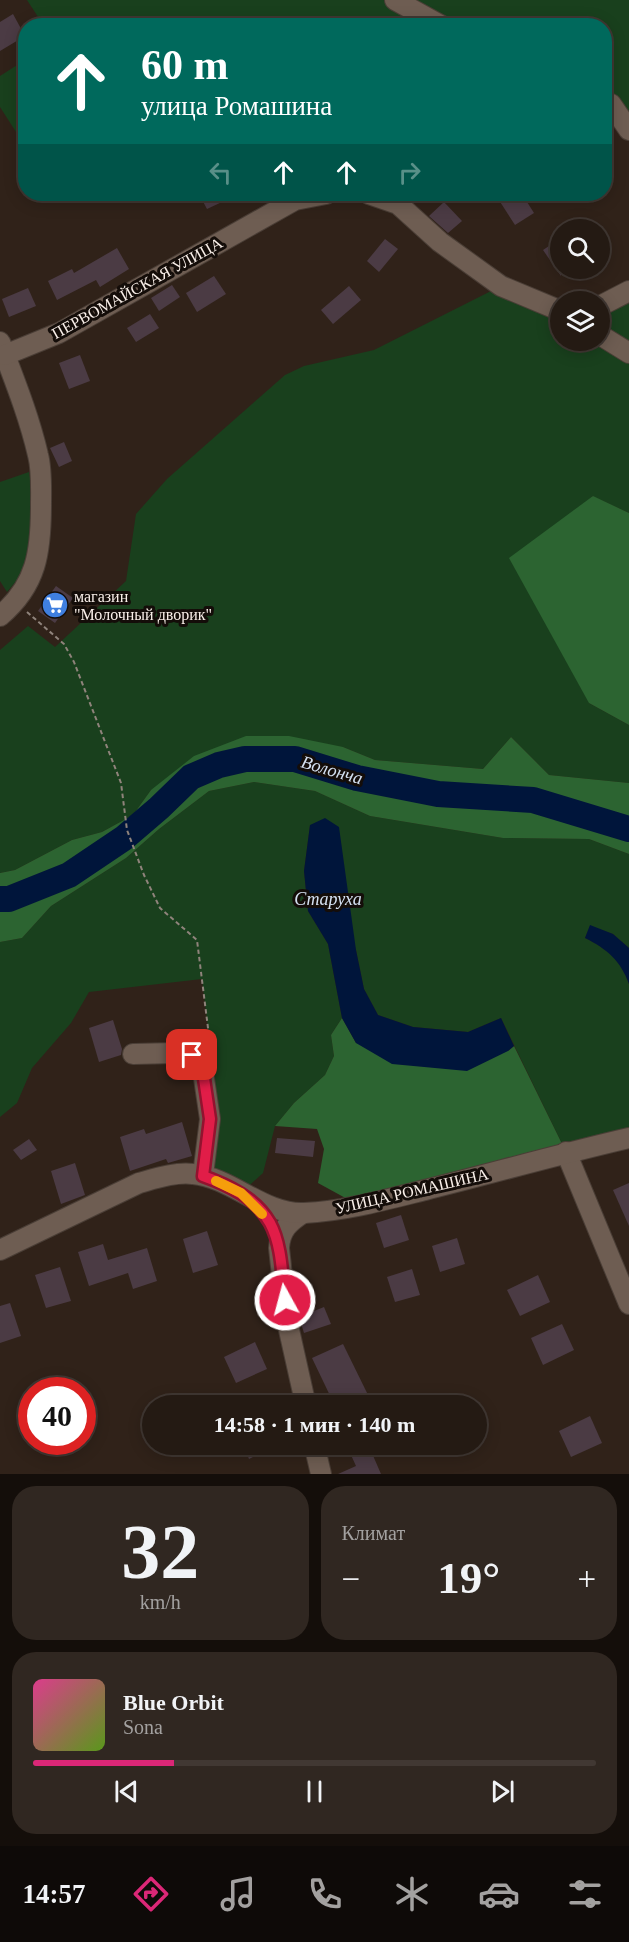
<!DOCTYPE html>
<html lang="ru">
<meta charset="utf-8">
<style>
body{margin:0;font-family:"Times New Roman",serif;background:#302721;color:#f1f3f6;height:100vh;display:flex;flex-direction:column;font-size:22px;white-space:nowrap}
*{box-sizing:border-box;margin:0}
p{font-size:20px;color:#a3a1a0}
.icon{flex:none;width:33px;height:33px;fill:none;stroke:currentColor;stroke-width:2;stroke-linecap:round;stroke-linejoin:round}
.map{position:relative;height:1474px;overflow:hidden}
.side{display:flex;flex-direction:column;gap:12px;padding:12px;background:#140e0a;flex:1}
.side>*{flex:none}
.guide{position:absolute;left:18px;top:18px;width:594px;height:183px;border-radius:24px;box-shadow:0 3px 15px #0003,0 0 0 2px #413833;background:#00695c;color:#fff;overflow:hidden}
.tools{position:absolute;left:550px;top:219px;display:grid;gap:12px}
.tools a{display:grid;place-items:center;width:60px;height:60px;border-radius:50%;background:#241a13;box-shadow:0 3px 15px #0003,0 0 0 2px #413833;font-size:30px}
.speed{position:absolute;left:18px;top:1377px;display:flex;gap:12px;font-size:30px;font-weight:700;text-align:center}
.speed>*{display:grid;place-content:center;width:78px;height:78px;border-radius:50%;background:#241a13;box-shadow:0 3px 15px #0003,0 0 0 2px #413833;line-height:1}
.speed .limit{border:9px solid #d22;background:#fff;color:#111}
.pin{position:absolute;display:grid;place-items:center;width:51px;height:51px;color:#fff;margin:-26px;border-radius:12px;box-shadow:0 3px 9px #0006}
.me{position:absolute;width:66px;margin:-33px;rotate:353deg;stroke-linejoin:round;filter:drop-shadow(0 0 4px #0008)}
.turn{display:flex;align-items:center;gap:21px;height:126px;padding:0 24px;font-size:27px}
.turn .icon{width:78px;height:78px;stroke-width:2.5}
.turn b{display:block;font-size:42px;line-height:51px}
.lanes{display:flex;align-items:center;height:57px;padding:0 24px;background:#0003;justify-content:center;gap:30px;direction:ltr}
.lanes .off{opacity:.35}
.big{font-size:45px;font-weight:600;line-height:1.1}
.side .tile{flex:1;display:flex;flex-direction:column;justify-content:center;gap:9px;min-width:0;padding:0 21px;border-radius:24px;background:#302721}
.side .dial{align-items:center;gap:0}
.dial b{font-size:78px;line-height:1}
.song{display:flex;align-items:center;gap:18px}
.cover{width:72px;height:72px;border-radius:9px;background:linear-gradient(135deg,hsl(330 70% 55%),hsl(90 70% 35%))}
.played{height:6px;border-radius:3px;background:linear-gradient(90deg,#db2777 25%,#413833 25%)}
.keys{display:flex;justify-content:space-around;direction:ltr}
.heat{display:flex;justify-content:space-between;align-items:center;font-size:33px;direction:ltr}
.side .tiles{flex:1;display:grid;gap:12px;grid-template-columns:1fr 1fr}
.tile:last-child{grid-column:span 2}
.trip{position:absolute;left:142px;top:1395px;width:345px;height:60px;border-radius:30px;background:#241a13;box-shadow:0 3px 15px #0003,0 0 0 2px #413833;font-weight:600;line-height:60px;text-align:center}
.dock{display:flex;height:96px;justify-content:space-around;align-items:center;background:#0e0a08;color:#a3a1a0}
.dock .icon{width:42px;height:42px}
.dock .selected{color:#db2777}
.dock b{font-size:27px;color:#f1f3f6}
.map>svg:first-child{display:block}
</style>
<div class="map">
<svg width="629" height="1474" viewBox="0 0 629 1474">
<rect width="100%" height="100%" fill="#302219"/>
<g fill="#19401d">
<path d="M27 0H629V130L605 101 604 26H44Z"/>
<path d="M25 60V146L0 107V76Z"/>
<path d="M501 286 561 311V340H600V306L629 291V513L592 496 589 703 629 725V783L549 775 511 737 483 769 375 760 343 747 151 790 133 815 102 832 72 840 15 870 0 873V650L28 626 55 647 126 581 136 514 167 479 285 375 304 366 374 350Z"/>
<path d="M29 472 33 495 29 553 22 574 7 592 0 581V482Z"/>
<path d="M254 782 315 791 370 816 503 838 589 839 629 854V948L613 934 590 926 585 938C608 949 621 961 629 984V1138L566 1152 501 1018 468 1032 413 1027 378 1015 364 989 356 950 310 825 304 871 308 911 328 944 342 1018 331 1035 334 1056 325 1075 294 1103 275 1126 263 1173 241 1193 203 1175 202 1065 209 1036 202 979 89 992 71 1023 32 1068 17 1103 0 1117V942L22 938 51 906 126 858 159 829 209 791Z"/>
</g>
<g fill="#2c6431">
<path d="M593 496 629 513V725L589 703 509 558Z"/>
<path d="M246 736H289L343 747 375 760 483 769 511 737 549 775 629 783V854L589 839 503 838 370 816 315 791 254 782 209 791 159 829 126 858 51 906 22 938 0 942V873L15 870 72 840 102 832 133 815 151 790 194 756Z"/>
<path d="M342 1018 356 1043 508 1051 514 1046 566 1152 360 1206 318 1183 324 1149 317 1129 275 1126 294 1103 325 1075 334 1056 331 1035Z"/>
</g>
<g fill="#00153b">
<path d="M325 818 339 827 356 950 364 989 378 1015 413 1027 468 1032 501 1018 514 1046 508 1051 467 1071 392 1064 356 1043 342 1018 328 944 308 911 304 871 310 825Z"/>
<path d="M590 925 613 934 629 948V984C621 961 607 949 585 938Z"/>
</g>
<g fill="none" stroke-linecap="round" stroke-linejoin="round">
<path stroke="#00153b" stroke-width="26" d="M0 899H9L69 875 124 838 159 808 191 777 219 765 245 759H295L357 778 438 794 533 800 629 829"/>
</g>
<g fill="#4b3b44">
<path d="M13 14 25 36 0 51V22Z"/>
<path d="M199 194H239L207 209Z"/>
<path d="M495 194H522L534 213 515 225Z"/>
<path d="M444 202 462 221 448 233 429 216Z"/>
<path d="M561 238V276L543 250Z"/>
<path d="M385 239 398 249 379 272 367 261Z"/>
<path d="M117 248 129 269 100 287 96 280 57 300 48 281 72 269 74 273Z"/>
<path d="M214 276 226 294 197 312 186 293Z"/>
<path d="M172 285 180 297 159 311 151 298Z"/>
<path d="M349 286 361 300 333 324 321 310Z"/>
<path d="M28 288 36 306 9 317 2 299Z"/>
<path d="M150 314 159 328 136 342 127 328Z"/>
<path d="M80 355 90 381 69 389 59 363Z"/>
<path d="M64 442 72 461 59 467 50 448Z"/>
<path d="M56 586 73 598 55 623 38 611Z"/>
<path d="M113 1020 122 1049 121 1055 99 1062 89 1028Z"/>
<path d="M182 1122 192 1156 168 1163 166 1159 130 1171 120 1137 144 1129 146 1134Z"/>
<path d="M277 1138 315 1141 313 1157 275 1153Z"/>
<path d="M29 1139 37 1150 21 1160 13 1150Z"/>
<path d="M75 1163 85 1195 61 1204 51 1171Z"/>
<path d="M629 1183V1226L613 1190Z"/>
<path d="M401 1215 409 1240 384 1248 376 1223Z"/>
<path d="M207 1231 218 1265 193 1273 183 1239Z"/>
<path d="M457 1238 465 1264 440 1272 432 1246Z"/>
<path d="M103 1244 108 1260 147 1248 157 1281 133 1289 128 1273 89 1286 78 1252Z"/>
<path d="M60 1267 71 1301 46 1308 35 1275Z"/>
<path d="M412 1269 420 1295 395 1302 387 1277Z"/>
<path d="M538 1275 550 1302 520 1316 507 1290Z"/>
<path d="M10 1303 21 1336 0 1343V1306Z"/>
<path d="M324 1307 331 1324 304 1333 299 1317Z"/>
<path d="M562 1324 574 1350 543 1365 531 1338Z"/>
<path d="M255 1342 267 1369 236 1383 224 1357Z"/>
<path d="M343 1344 369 1397 350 1406H335L312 1358Z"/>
<path d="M590 1416 602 1443 571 1457 559 1431Z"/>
<path d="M243 1444H280L249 1459Z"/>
<path d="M346 1444H368L381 1474H338L356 1466Z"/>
</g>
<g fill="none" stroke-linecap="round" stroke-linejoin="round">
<defs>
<g id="minor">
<path d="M395 0 442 26"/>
<path d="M604 101 611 104 629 130"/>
<path d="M369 194 398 204 440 242 501 286 561 311"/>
<path d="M600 306 629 291"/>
<path d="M600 335 629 353"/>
<path d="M0 342C14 379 29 416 38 455 42 470 41 489 41 505 41 551 37 585 0 616"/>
<path d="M5 355 59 333 295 200 326 194"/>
<path d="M133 1054 175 1053 192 1055 202 1065 210 1119 203 1175"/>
<path d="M566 1152 629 1304"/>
<path d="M303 1213C289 1222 280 1230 279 1248L287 1321 306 1406"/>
<path d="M0 1250 139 1183C157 1178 175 1172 193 1174 231 1177 264 1215 304 1213 345 1211 385 1200 425 1190 493 1173 560 1154 629 1138"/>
<path d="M314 1444 321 1474"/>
</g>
</defs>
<use href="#minor" stroke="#4a3e36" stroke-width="22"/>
<path stroke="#8f837b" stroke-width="2" stroke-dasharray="4.5 3" stroke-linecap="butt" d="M27 612 64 644 74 662 121 783 127 830 144 875 160 908 197 940 209 1036 207 1045"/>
<use href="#minor" stroke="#6e5d52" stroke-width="20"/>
</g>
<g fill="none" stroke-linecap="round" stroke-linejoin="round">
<defs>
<path id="route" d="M192 1055 202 1065 210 1119 203 1176C228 1185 256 1198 270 1223 282 1245 282 1276 285 1300"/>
</defs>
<use href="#route" stroke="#92132f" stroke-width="15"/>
<use href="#route" stroke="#e11d48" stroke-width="10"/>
<path stroke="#f59e0b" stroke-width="10" d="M216 1181 241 1193 262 1214"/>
</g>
<defs>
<symbol id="supermarket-disc" viewBox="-11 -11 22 22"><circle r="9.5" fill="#3f7fe0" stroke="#140d09"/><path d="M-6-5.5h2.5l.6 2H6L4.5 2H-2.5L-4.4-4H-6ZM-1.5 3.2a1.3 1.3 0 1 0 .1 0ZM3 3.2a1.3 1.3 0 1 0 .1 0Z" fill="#fff"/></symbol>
</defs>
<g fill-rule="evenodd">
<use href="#supermarket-disc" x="40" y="590" width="30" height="30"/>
</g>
<g text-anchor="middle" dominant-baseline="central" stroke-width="6" stroke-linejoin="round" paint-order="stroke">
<g font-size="16" fill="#f9efe9" stroke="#140d09">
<text transform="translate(137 288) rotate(-29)">ПЕРВОМАЙСКАЯ УЛИЦА</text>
<text transform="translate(412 1191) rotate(-13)">УЛИЦА РОМАШИНА</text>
</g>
<g font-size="16" fill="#f9efe9" stroke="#140d09" text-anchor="start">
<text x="74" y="596">магазин<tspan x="74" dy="18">"Молочный дворик"</tspan></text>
</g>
<g font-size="18" font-style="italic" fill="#d5e1f2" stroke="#140d09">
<text transform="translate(332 770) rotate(16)">Волонча</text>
<text x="328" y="899">Старуха</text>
</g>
</g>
</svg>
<div class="tools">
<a><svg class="icon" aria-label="search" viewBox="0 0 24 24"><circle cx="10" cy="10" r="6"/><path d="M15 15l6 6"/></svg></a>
<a><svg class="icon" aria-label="layers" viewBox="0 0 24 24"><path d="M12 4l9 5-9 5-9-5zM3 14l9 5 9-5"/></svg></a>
</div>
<div class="speed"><div class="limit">40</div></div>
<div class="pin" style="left:192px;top:1055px;background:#d93025"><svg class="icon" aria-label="arrive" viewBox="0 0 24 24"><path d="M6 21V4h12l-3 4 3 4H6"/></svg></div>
<svg class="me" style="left:285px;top:1300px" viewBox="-20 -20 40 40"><circle r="17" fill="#e11d48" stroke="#fff" stroke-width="3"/><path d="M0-11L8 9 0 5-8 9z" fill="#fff"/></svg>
<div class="trip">14:58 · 1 мин · 140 m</div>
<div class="guide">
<div class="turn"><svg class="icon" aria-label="ahead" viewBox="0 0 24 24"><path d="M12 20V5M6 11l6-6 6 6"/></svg><div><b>60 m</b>улица Ромашина</div></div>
<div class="lanes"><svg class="icon off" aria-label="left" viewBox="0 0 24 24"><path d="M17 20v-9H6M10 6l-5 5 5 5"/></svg><svg class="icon" aria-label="ahead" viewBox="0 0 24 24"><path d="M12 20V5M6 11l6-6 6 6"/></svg><svg class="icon" aria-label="ahead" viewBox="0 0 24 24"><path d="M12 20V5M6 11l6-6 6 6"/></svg><svg class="icon off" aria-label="right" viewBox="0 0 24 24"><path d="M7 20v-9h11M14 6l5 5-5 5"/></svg></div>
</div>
</div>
<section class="side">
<div class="tiles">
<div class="tile dial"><b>32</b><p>km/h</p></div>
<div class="tile"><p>Климат</p>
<div class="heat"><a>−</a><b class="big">19°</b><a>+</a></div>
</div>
<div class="tile">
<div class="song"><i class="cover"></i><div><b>Blue Orbit</b><p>Sona</p></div></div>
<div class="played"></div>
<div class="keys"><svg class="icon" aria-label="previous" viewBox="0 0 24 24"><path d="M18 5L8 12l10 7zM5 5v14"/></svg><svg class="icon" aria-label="pause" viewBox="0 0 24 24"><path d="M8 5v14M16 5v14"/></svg><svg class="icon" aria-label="next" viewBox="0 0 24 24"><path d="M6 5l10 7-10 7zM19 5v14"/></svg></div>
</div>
</div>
</section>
<nav class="dock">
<b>14:57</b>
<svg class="icon selected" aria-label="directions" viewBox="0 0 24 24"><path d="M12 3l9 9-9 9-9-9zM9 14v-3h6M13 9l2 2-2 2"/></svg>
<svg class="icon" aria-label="music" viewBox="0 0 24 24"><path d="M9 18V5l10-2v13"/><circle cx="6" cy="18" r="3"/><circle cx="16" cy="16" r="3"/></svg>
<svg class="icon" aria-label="phone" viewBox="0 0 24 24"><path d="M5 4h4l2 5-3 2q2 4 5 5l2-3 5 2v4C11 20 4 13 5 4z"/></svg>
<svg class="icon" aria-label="climate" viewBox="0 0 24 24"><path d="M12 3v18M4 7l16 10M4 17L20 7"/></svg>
<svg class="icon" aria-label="car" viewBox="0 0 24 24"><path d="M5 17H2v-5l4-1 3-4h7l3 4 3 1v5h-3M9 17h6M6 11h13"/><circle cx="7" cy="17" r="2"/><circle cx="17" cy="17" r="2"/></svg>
<svg class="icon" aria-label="filters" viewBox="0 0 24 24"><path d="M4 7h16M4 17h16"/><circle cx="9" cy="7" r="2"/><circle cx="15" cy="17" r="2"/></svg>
</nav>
